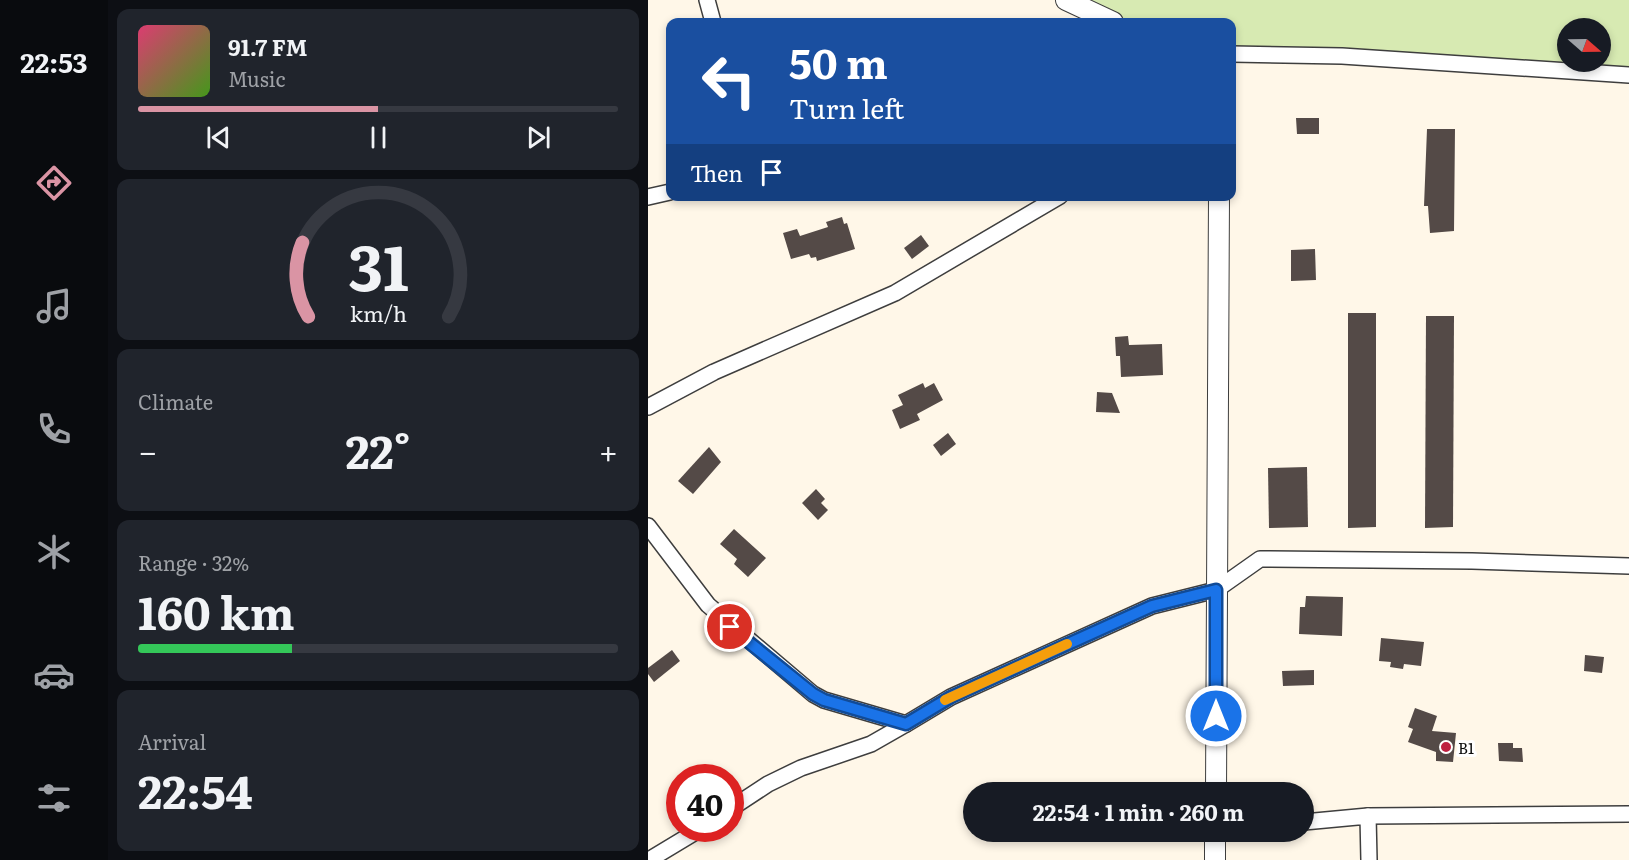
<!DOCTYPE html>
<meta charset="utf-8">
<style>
body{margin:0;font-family:Literata,serif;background:#20242c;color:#f1f3f6;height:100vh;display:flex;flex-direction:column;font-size:22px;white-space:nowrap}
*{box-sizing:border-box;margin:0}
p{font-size:20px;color:#9ea1a6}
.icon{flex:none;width:33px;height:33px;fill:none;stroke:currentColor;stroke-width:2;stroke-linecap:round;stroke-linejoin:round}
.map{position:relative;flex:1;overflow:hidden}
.drawer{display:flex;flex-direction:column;gap:9px;padding:9px;background:#0d0f14;width:540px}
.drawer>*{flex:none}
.top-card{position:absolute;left:18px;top:18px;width:570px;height:183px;border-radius:12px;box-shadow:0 3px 9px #0003;background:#1a4fa0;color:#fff;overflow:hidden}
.needle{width:39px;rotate:110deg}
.buttons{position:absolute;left:909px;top:18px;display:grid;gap:12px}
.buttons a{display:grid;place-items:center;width:54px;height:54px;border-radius:50%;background:#171b24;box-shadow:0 3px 9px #0003;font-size:30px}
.speed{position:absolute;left:18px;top:764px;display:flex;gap:12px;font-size:30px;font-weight:700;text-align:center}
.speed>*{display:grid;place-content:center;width:78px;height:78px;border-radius:50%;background:#171b24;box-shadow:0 3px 9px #0003;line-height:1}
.speed .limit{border:9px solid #d22;background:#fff;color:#111}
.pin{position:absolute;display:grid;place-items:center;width:51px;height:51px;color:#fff;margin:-26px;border:3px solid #fff;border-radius:50%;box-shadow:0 2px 6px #0007}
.me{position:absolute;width:66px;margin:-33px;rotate:0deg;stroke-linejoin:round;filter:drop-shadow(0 0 4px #0008)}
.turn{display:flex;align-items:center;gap:21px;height:126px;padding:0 24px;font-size:27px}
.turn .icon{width:78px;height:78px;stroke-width:2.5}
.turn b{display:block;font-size:42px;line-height:51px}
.then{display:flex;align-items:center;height:57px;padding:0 24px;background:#0003;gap:12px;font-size:22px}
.big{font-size:45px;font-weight:700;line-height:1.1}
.drawer .card{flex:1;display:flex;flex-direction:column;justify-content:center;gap:9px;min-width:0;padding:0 21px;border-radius:12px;background:#20242c}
.drawer .dial{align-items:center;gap:0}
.dial svg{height:156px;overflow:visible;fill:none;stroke:#363941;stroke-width:7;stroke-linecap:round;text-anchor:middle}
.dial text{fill:#f1f3f6;stroke:none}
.song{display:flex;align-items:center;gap:18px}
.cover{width:72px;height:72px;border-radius:9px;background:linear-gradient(135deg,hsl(340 70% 55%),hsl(100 70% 35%))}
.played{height:6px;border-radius:3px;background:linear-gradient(90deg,#da94a4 50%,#363941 50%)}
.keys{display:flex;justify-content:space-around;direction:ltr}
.heat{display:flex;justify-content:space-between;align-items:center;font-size:33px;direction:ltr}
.charge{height:9px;border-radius:4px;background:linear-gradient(90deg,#34c759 32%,#363941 0)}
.trip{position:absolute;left:315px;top:782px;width:351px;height:60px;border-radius:30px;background:#171b24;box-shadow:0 3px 9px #0003;font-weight:700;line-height:60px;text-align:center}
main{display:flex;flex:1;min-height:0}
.tab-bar{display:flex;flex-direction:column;width:108px;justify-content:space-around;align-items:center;background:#090b0e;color:#9ea1a6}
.tab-bar .icon{width:42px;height:42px}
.tab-bar .current{color:#da94a4}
.tab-bar b{font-size:27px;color:#f1f3f6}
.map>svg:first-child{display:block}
</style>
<main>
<nav class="tab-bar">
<b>22:53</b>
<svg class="icon current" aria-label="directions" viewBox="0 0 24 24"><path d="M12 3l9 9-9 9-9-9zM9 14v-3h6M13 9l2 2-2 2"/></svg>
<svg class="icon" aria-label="music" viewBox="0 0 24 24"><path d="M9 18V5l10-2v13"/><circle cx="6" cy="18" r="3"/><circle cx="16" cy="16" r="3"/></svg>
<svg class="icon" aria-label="phone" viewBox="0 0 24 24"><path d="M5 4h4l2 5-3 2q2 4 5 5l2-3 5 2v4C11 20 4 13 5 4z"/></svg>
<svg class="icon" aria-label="climate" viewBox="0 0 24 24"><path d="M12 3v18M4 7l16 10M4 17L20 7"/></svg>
<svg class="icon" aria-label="car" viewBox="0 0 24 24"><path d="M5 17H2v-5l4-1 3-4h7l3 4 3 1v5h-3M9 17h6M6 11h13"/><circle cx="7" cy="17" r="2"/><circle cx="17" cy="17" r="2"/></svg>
<svg class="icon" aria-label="filters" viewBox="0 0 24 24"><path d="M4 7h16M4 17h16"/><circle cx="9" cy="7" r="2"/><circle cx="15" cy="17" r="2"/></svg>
</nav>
<section class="drawer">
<div class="card">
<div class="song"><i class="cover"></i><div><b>91.7 FM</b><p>Music</p></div></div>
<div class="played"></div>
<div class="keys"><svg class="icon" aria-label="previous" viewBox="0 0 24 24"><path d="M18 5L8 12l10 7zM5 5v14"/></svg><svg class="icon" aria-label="pause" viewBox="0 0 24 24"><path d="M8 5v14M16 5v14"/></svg><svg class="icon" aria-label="next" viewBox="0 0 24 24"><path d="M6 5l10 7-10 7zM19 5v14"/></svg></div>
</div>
<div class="card dial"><svg viewBox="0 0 100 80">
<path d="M14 69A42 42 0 1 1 86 69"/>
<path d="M14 69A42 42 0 0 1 11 31" stroke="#da94a4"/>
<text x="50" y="56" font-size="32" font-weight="700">31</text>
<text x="50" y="72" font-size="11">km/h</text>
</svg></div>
<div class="card"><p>Climate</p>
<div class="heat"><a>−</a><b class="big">22°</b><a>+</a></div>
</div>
<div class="card"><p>Range · 32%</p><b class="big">160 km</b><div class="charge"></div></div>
<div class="card"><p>Arrival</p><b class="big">22:54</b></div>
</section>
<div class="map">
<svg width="981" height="860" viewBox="0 0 981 860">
<rect width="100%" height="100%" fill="#fff7e8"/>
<path fill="#d7eab2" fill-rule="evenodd" d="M418 0H981V75L584 54V22H465ZM920 28H952V62H920Z"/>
<g fill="#544a47">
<path d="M648 118H671V134H649Z"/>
<path d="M779 129H807L806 231 782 233 780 206H776Z"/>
<path d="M194 217 196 224 199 223 207 249 169 261 168 257 163 258 161 254 143 259 135 233 149 229 152 236 180 227 178 222Z"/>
<path d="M273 235 281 246 264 259 256 248Z"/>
<path d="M667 249 668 280 643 281V250Z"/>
<path d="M700 313H728V527L700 528Z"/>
<path d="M778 316H806L805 527 777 528Z"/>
<path d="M480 336 481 345 514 344 515 375 473 377 472 356H468L467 337Z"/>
<path d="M275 383 277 388 286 383 295 400 269 414 272 420 252 429 244 410 255 405 250 395Z"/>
<path d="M449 392 464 393 472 413 448 412Z"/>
<path d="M300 433 308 444 293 456 285 445Z"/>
<path d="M61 447 73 462 45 494 30 481Z"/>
<path d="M659 467 660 527 621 528 620 468Z"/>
<path d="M168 489 177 499 173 503 180 510 170 520 154 503Z"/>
<path d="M86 529 118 558 100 577 86 564 89 559 72 544Z"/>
<path d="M658 596 695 597 694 636 651 634 652 607H657Z"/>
<path d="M733 638 776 642 773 666 756 664 755 669 742 667 743 662 731 661Z"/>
<path d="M24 650 32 661 6 682 0 674V668Z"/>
<path d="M937 655 956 657 954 673 936 671Z"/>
<path d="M666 670V685L635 686 634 671Z"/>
<path d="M767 708 789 716 784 731 808 733 805 762 788 761V752L760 742 765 729 760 727Z"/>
<path d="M850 743H865V748H874L875 762 851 761Z"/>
</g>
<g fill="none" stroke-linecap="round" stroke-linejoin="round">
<defs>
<g id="minor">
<path d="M59 0 65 22"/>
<path d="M584 54 694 56 981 75"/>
<path d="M0 197 22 192"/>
<path d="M0 407 66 372 247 293 412 196"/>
<path d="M0 526 60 605 165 694 176 700 258 724 303 697 504 606 568 590 612 559 824 561 981 566"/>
<path d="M82 809 120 784 153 768 223 744 258 724"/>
<path d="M720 816 981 814"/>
<path d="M656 822 720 816 721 860"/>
<path d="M1 860 54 828"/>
</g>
<g id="tertiary">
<path d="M418 0 465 22"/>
<path d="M568 792 571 196"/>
<path d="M567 860V831"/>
</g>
</defs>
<use href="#minor" stroke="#3e3e3e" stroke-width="18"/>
<use href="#tertiary" stroke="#3e3e3e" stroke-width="22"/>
<use href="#minor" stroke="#fff" stroke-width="15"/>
<use href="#tertiary" stroke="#fff" stroke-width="20"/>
</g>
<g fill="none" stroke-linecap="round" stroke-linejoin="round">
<defs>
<path id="route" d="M82 627 165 694 176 700 258 724 303 697 504 606 568 590V716"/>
</defs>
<use href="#route" stroke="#114b97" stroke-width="15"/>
<use href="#route" stroke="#1a73e8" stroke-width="10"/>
<path stroke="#f59e0b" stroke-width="10" d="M297 700 419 644"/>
</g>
<circle fill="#be2040" stroke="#fff" stroke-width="2" cx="798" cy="747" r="6"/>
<g text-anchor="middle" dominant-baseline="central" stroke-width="6" stroke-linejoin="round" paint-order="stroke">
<g font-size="15" fill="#0b0b0b" stroke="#fff" text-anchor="start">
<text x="810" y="747">B1</text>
</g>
</g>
</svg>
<div class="buttons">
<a><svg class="needle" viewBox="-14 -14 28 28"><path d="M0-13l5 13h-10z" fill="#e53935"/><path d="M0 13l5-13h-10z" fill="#9ea1a6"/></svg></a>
</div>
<div class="speed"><div class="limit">40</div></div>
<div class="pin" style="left:82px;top:627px;background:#d93025"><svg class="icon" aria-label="arrive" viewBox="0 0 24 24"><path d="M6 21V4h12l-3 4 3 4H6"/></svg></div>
<svg class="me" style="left:568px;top:716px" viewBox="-20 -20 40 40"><circle r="17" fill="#1a73e8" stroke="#fff" stroke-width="3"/><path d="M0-11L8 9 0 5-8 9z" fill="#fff"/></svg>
<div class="trip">22:54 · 1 min · 260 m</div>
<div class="top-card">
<div class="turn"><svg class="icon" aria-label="left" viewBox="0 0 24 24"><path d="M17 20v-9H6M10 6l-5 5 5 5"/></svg><div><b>50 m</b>Turn left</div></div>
<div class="then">Then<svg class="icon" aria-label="arrive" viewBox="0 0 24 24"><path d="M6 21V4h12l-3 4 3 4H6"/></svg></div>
</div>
</div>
</main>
